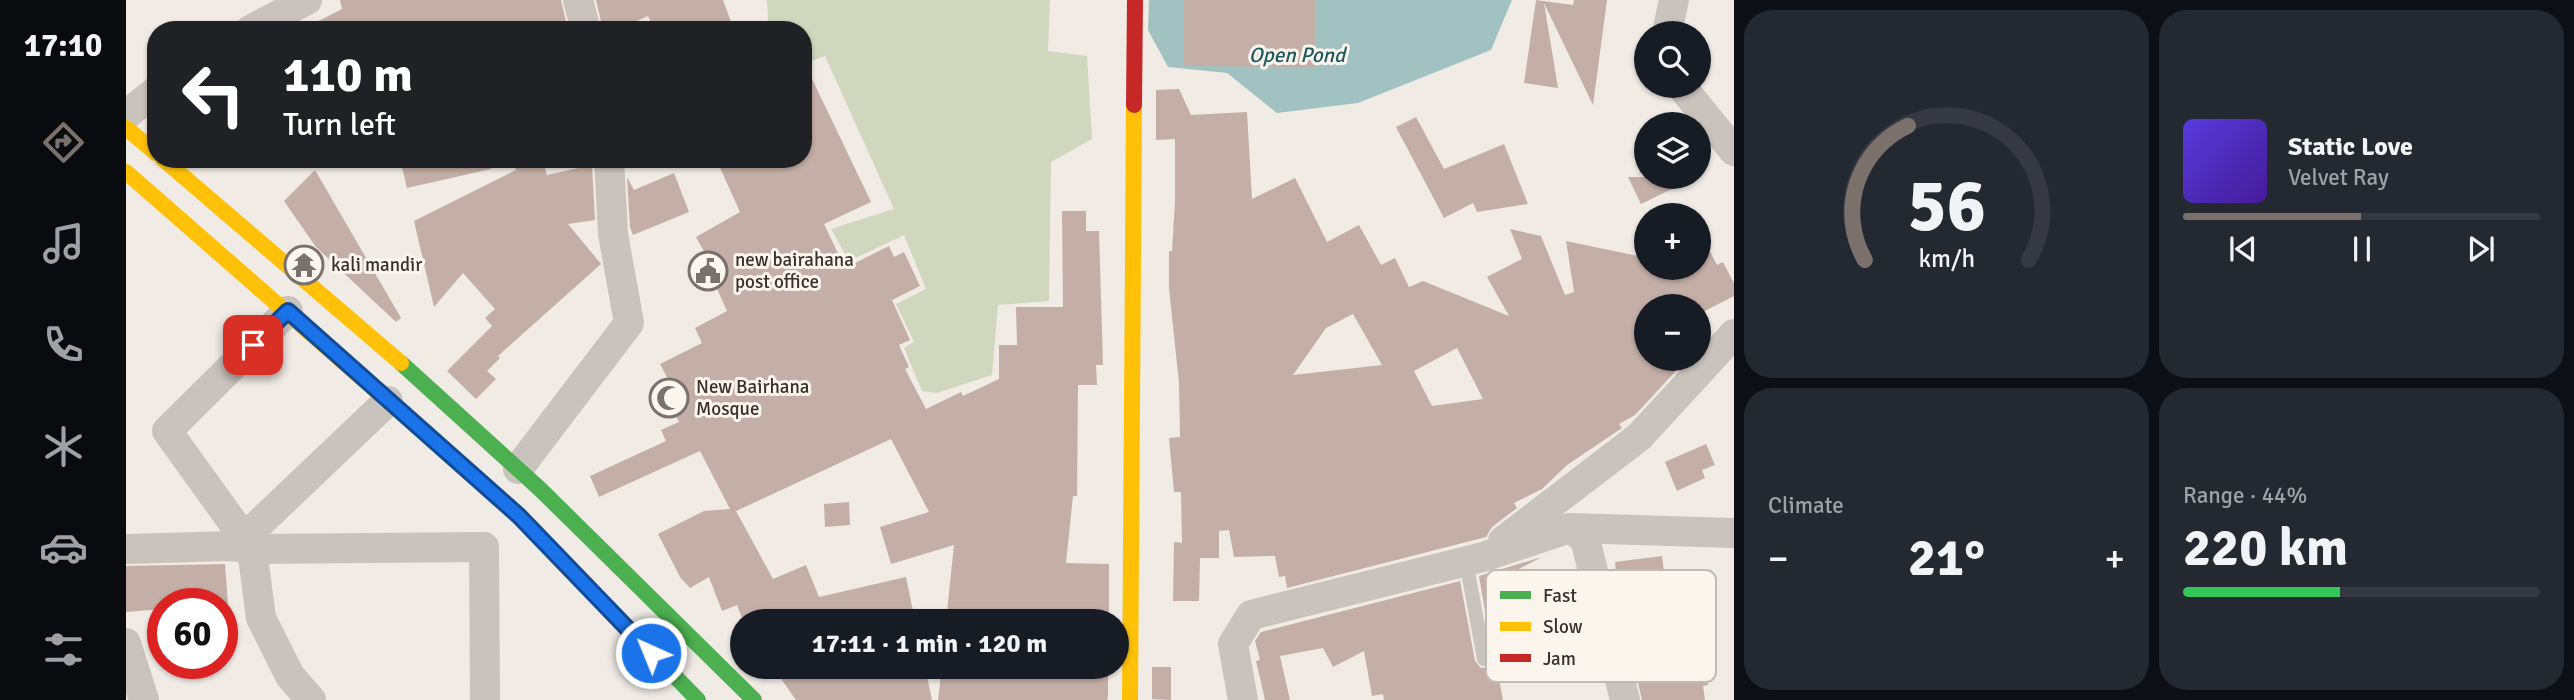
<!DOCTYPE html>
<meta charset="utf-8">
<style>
body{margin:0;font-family:Signika,sans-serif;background:#242831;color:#f1f3f6;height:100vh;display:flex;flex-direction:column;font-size:26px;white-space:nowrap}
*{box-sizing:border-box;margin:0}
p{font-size:23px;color:#9ea1a6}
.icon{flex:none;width:38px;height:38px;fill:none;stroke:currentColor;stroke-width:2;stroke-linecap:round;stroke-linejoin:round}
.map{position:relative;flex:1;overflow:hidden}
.drawer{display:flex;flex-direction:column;gap:10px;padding:10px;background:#0d0f14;width:840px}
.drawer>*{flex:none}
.hud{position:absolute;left:21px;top:21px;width:665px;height:147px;border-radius:28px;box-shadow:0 2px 5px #0004;background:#202124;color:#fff;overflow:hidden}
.fabs{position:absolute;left:1508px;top:21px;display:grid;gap:14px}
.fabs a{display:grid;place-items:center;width:77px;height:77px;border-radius:50%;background:#171b24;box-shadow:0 2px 5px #0004;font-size:35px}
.speed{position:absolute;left:21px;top:588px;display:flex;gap:14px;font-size:35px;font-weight:700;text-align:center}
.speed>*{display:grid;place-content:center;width:91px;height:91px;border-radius:50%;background:#171b24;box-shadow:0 2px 5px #0004;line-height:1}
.speed .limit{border:10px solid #d22;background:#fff;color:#111}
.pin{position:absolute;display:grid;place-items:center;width:60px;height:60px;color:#fff;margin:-30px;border-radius:14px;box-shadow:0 4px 10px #0006}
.me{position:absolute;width:77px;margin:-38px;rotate:316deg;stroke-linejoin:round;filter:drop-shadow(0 0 5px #0008)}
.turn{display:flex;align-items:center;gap:24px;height:147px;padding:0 21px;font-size:32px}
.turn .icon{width:91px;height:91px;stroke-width:2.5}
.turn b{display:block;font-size:49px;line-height:60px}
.big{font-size:52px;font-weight:700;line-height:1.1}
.drawer .tile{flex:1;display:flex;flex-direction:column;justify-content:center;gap:10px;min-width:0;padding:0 24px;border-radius:28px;background:#242831}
.drawer .dial{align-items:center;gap:0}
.dial svg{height:182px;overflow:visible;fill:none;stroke:#363941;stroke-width:7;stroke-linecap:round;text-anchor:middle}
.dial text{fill:#f1f3f6;stroke:none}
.song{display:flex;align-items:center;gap:21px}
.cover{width:84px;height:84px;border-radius:10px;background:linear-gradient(135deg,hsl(250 70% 55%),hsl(260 70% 35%))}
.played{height:7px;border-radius:4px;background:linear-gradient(90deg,#7a716c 50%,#363941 50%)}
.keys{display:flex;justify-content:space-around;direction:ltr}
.heat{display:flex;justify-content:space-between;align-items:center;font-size:38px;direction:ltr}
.charge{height:10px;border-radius:5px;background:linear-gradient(90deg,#34c759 44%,#363941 0)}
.drawer .tiles{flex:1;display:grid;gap:10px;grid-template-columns:repeat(2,1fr)}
.trip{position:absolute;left:604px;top:609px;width:399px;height:70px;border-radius:35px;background:#171b24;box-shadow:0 2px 5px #0004;font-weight:700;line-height:70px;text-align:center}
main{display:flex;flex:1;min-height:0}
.tabs{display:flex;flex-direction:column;width:126px;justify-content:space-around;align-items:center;background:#090b0e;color:#9ea1a6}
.tabs .icon{width:49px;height:49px}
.tabs .on{color:#7a716c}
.tabs b{font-size:32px;color:#f1f3f6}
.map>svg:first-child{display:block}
</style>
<main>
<nav class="tabs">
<b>17:10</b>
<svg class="icon on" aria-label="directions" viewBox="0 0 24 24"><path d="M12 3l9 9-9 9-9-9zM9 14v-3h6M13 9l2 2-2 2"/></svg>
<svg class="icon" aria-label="music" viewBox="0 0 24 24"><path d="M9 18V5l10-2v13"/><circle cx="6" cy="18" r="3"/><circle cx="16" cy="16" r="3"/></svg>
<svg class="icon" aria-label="phone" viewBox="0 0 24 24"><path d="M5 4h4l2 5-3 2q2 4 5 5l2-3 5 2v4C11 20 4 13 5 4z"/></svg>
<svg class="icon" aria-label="climate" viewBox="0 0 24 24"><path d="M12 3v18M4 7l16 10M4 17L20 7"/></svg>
<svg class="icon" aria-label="car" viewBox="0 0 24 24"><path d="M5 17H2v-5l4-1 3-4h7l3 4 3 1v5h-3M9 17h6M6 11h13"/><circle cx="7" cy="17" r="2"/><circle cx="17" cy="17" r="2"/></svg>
<svg class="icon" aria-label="filters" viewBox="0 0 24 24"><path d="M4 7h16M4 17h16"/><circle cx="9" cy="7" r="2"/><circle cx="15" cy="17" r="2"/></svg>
</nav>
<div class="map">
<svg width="1608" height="700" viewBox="0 0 1608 700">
<rect width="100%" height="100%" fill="#f0ebe5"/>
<path fill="#d1d6bf" d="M641 0H924L922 51 961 56 966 139 925 162 923 301 872 305 866 375 811 393 796 391 778 348 788 342 770 304 800 289 778 235 723 261 705 229 768 209 699 56 677 64V30H617L642 22Z"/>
<path fill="#a1c2c1" d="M1023 0H1386L1365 50 1232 103 1151 113 1101 73 1042 67 1022 30Z"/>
<g fill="#c3afa7" fill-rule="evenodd">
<path d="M214 0H435L442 30H175L216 9Z"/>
<path d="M470 0H597L608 30H528L522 16 491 30H477Z"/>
<path d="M1058 0H1189V67L1058 66Z"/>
<path d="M1410 0 1447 5 1448 0H1481L1467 105 1418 3 1432 88 1398 83Z"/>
<path d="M677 60 745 202 698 224 719 268 763 246 768 257 778 252 794 286 766 300 784 340 773 345 783 367 779 369 800 409 835 392 837 396 873 379V345H891L890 307H937L936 211H960V231H973L977 365H970L971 385H952L951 496H947L940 563 983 564V616L941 615 940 621H820L828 545 765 564 754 527 803 512 765 439 610 511 647 579 680 565 693 597 780 577 789 621H617L611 605 596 611 583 577 564 588 554 577 532 534 578 511 604 509 574 451 473 497 464 476 540 441 535 430 553 422 548 412 557 408 534 364 576 343 569 328 601 311 588 282 593 279 570 237 614 212 590 159H677Z"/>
<path d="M1053 89 1065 115 1121 112 1126 199 1169 178 1201 242 1233 225 1255 265 1269 258 1283 287 1297 281 1383 316 1361 277 1396 259 1384 229 1415 236 1439 295 1448 292 1440 241 1512 256 1519 268H1573V230L1591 265 1597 262 1608 283V296L1573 314V306H1521V359H1561L1509 415 1493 424 1496 428 1441 465 1416 489 1388 503 1391 508 1366 527 1360 537 1161 588 1159 576 1153 577 1149 556 1108 557 1103 530 1093 531V558H1074L1073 601H1047L1048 542 1056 543 1055 492H1048L1043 438 1054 437 1053 383 1043 288V251H1046L1049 201V139L1030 140V90ZM1227 314 1256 365 1167 375 1200 328ZM1331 348 1357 399 1306 406 1288 371Z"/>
<path d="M1290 117 1318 169 1378 144 1402 204 1351 212 1347 203 1318 218 1270 127Z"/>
<path d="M274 159H364L365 169 281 188Z"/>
<path d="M386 159H416L421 175 466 165 469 220 442 224 475 264 372 356 374 358 361 371 370 379 350 399 321 371 366 326 359 318 369 309 337 273 308 307 288 221 390 170Z"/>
<path d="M189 170 275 318 270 322 190 247 158 201Z"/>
<path d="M548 173 563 212 507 235 504 227 501 177 508 190Z"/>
<path d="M1502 177H1571L1515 204Z"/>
<path d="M1580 444 1589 465 1576 470 1579 478 1551 491 1539 462Z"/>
<path d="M723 502 724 525 699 527 698 504Z"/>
<path d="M1536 556 1545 626 1579 619 1583 643 1577 644 1582 685 1577 686 1579 700H1516L1493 602 1489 562Z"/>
<path d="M1416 557 1389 571 1396 583 1391 586 1404 651 1369 658 1377 700H1258L1257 694 1246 696 1238 651 1207 667 1197 648 1154 656 1164 700H1139L1130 661 1146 657 1134 660 1129 641 1135 632 1334 581 1349 661 1355 668 1364 667 1367 657 1353 576Z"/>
<path d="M99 564 102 604H37V609L0 612V566Z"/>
<path d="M647 667H799L806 700H670Z"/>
<path d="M816 667H982V696L981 700H812Z"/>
<path d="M1026 667H1045V700L1026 699Z"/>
</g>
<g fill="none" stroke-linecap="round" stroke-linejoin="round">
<path stroke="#c9c3be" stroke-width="14" d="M1340 561 1358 659"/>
<g stroke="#c9c3be" stroke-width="30">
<path d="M452 0 460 30"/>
<path d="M124 30 181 0"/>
<path d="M1541 33 1548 0"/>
<path d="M1555 86 1608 151"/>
<path d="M0 115 30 91"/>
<path d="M162 311 41 431 126 549 135 618 164 676 185 700"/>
<path d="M392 469 503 323 487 234 483 159"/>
<path d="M1444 528 1459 539 1499 700"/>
<path d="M1377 541 1513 437 1608 334"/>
<path d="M105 546 118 538 262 401"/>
<path d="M0 549 105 546 126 549 358 547 359 700"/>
<path d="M0 643 18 700"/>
<path d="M1117 700 1107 644 1125 615 1357 557 1444 528 1608 533"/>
</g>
<g stroke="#4caf50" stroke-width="16">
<path d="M275 363 415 490 628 700"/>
<path d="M277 414 393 516 572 700"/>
</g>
<g stroke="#ffc107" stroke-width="16">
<path d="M0 128 30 153"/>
<path d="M37 159 275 363"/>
<path d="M0 172 277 414"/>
<path d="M1004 700 1008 105"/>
</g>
<path stroke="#c62828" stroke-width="16" d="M1008 105 1009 0"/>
</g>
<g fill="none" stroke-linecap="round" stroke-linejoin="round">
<defs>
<path id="route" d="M127 345 162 311 393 516 525 653"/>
</defs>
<use href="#route" stroke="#114b97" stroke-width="18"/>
<use href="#route" stroke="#1a73e8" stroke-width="12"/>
</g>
<defs>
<symbol id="temple-ring" viewBox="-11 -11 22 22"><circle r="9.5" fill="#fbf5ee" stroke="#7a716c" stroke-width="1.5"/><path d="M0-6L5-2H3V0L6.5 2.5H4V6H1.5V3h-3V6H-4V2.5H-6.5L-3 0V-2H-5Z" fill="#7a716c"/></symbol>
<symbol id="civic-ring" viewBox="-11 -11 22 22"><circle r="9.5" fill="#fbf5ee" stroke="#7a716c" stroke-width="1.5"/><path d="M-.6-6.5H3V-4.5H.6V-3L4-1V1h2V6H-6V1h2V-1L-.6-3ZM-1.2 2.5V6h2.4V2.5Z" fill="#7a716c"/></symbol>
<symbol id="mosque-ring" viewBox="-11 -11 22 22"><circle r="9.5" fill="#fbf5ee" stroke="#7a716c" stroke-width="1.5"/><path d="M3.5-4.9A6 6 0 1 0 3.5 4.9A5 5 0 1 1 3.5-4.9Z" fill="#7a716c"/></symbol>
</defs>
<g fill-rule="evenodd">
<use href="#temple-ring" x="156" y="243" width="44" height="44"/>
<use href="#civic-ring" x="560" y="249" width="44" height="44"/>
<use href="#mosque-ring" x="521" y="376" width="44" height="44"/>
</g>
<g text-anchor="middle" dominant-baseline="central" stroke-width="6" stroke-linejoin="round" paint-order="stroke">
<g font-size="19" fill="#3b302b" stroke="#fbf5ee" text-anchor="start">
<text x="609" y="260">new bairahana<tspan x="609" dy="22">post office</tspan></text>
<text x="205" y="265">kali mandir</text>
<text x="570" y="387">New Bairhana<tspan x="570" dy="22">Mosque</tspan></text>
</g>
<g font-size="21" font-style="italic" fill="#1f5a5e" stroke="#fbf5ee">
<text x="1171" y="55">Open Pond</text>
</g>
</g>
<rect x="1360" y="570" width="230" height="112" rx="10" fill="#fbf5ee" stroke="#c1bab4" stroke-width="2"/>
<rect x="1374" y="591" width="31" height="8" fill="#4caf50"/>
<rect x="1374" y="622" width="31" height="9" fill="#ffc107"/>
<rect x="1374" y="654" width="31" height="8" fill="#c62828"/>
<g font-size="19" fill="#3b302b">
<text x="1417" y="602">Fast</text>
<text x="1417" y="633">Slow</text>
<text x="1417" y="665">Jam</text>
</g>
</svg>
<div class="fabs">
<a><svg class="icon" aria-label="search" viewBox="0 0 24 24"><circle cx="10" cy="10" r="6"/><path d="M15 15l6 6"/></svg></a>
<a><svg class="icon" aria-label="layers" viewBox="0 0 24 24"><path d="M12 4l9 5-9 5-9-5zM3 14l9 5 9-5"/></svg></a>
<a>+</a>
<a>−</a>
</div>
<div class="speed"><div class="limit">60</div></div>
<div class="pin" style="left:127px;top:345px;background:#d93025"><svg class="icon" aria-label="arrive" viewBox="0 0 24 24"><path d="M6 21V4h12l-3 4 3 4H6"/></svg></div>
<svg class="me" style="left:525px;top:653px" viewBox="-20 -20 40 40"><circle r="17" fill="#1a73e8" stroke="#fff" stroke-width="3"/><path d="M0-11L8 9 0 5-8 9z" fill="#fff"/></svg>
<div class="trip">17:11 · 1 min · 120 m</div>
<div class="hud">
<div class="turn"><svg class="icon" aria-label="left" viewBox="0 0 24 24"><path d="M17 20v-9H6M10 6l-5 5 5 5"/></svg><div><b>110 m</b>Turn left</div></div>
</div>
</div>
<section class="drawer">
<div class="tiles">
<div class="tile dial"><svg viewBox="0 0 100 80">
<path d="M14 69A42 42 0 1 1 86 69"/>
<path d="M14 69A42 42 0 0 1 33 10" stroke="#7a716c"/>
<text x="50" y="56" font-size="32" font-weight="700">56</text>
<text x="50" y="72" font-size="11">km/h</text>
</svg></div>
<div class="tile">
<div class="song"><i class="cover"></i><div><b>Static Love</b><p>Velvet Ray</p></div></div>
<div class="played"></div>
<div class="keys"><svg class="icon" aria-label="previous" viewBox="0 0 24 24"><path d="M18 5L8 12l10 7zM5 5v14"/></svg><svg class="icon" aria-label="pause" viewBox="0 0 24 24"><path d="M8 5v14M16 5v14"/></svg><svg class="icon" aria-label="next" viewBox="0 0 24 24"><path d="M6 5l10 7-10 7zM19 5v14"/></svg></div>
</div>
<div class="tile"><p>Climate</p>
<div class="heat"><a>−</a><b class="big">21°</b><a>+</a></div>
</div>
<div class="tile"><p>Range · 44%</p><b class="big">220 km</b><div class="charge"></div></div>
</div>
</section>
</main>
